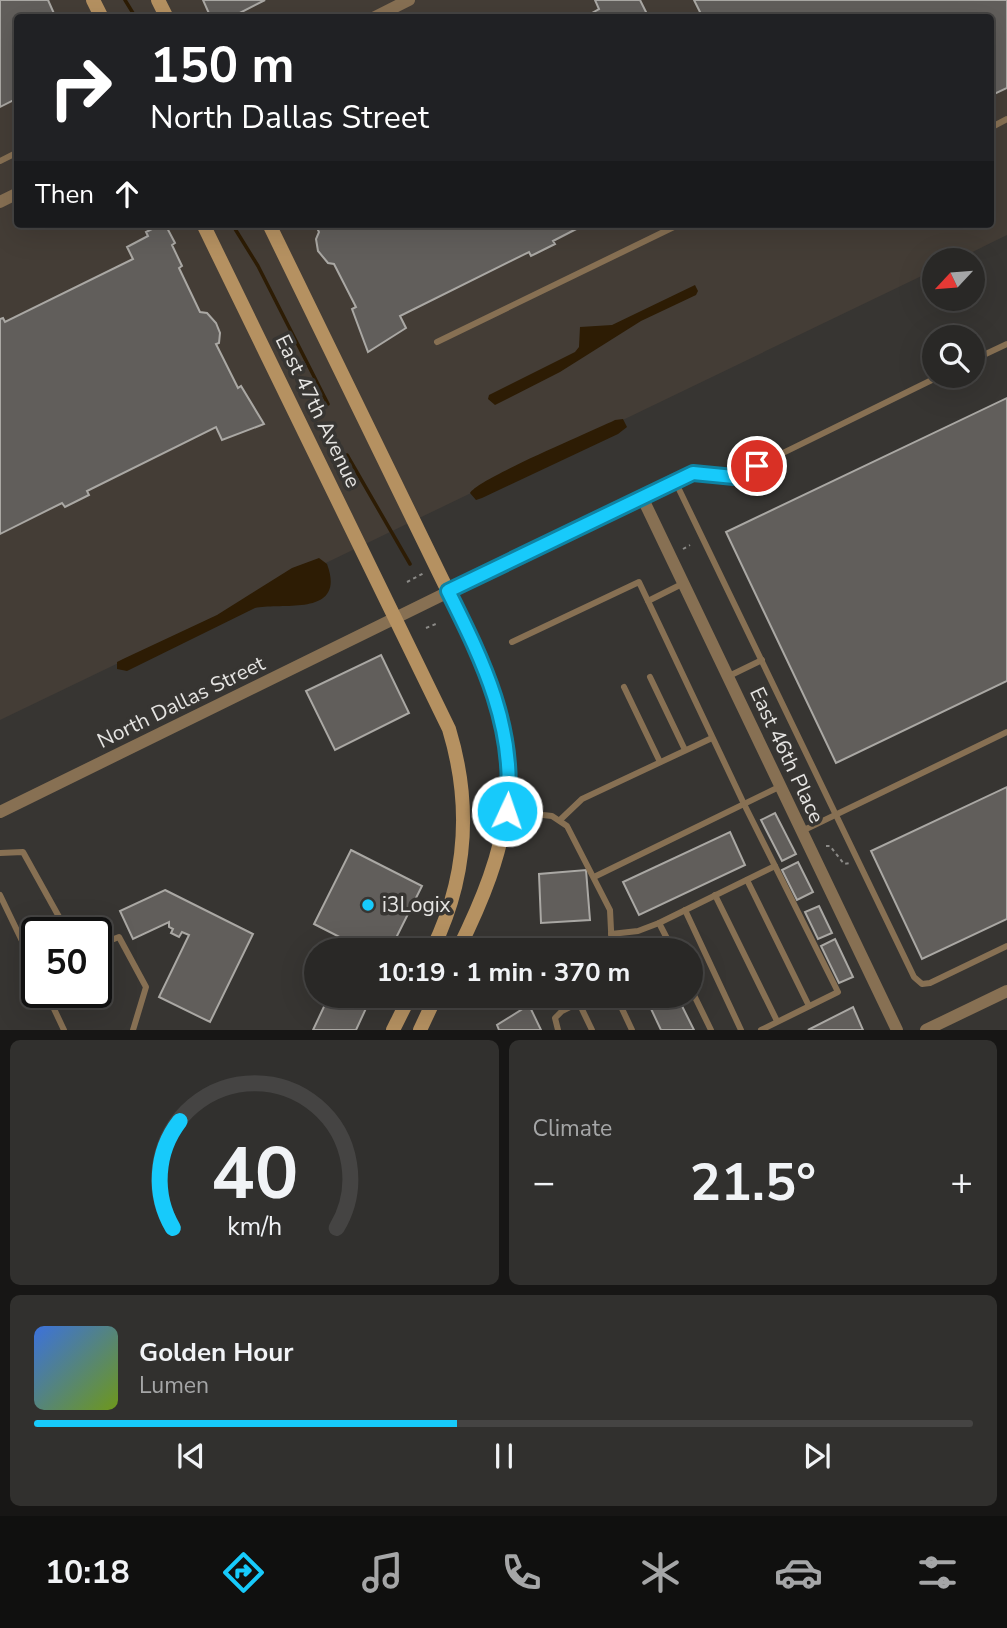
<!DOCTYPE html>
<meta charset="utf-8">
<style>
body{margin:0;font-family:"Nunito Sans",sans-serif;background:#31302e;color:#f1f3f6;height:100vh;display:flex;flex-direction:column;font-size:26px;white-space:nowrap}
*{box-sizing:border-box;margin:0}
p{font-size:23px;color:#a5a6a7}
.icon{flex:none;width:38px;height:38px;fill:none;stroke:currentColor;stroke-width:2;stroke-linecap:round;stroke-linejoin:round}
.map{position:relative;height:1030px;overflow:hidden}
.side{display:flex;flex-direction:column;gap:10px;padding:10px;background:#171615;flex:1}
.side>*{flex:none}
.guide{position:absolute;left:14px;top:14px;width:980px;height:214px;border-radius:7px;box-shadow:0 7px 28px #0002,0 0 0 2px #454443;background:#202124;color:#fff;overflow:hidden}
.needle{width:46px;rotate:244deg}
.tools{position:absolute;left:922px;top:248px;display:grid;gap:14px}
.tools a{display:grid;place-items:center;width:63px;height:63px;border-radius:50%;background:#292826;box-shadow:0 7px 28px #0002,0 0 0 2px #454443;font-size:35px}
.speed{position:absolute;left:21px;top:917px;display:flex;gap:14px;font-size:35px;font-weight:700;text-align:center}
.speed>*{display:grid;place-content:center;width:91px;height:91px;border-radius:50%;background:#292826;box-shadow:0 7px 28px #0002,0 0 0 2px #454443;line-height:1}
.speed .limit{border:4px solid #111;border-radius:10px;background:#fff;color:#111}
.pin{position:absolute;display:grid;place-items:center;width:60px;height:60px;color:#fff;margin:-30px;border:4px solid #fff;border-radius:50%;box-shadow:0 2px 7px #0007}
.me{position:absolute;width:77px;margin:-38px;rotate:3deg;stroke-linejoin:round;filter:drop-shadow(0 0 5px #0008)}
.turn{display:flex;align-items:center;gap:24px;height:147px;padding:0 21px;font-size:32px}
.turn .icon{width:91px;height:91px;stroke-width:2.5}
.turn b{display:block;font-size:49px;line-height:60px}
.then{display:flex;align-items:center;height:66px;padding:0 21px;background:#0003;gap:14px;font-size:26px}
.big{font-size:52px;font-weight:700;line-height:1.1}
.side .tile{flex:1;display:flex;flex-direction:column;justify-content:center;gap:10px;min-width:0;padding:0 24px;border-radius:10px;background:#31302e}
.side .dial{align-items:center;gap:0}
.dial svg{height:182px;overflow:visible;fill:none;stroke:#454443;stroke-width:7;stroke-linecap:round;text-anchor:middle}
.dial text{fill:#f1f3f6;stroke:none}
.song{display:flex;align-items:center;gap:21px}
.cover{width:84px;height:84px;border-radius:10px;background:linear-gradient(135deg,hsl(220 70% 55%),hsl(80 70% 35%))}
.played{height:7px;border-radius:4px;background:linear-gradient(90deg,#17cafb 45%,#454443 45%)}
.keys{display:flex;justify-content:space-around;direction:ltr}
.heat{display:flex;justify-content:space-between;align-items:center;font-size:38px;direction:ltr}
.side .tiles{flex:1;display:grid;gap:10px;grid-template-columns:1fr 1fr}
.tile:last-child{grid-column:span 2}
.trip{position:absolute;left:304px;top:938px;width:399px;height:70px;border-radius:35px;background:#292826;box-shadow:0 7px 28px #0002,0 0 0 2px #454443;font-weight:700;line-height:70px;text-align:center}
.tab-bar{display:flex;height:112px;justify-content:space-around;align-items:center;background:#10100f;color:#a5a6a7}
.tab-bar .icon{width:49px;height:49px}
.tab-bar .on{color:#17cafb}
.tab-bar b{font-size:32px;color:#f1f3f6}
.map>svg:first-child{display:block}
</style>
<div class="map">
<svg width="1007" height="1030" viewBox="0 0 1007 1030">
<rect width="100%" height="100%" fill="#373532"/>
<path fill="#443d36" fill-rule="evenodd" d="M0 0H1007V235L954 261H934V270L0 720ZM18 18H990V224H18Z"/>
<g fill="#2d1c04">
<path d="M695 285 698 291 696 295 641 321 560 372 495 405 488 399 489 395 575 352 579 347 580 327 612 325Z"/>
<path d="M623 419 627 427 618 434 482 498 476 500 470 493C479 478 591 432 615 420Z"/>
<path d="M319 558 327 564C347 618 281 602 255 608L127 671 117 669V662L123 659 217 615 292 568Z"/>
</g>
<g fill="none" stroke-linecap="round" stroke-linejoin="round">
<g stroke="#2d1c04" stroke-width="3.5">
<path d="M125 0 136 18"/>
<path d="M232 224 258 266 328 404"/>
<path d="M347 455 410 564"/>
</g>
</g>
<g fill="#615e5b" stroke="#aaa8a4" stroke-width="2">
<path d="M0 0H48L56 18H18V98L0 107Z"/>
<path d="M203 0H265L230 18H211Z"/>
<path d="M595 0H640L649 18H583L599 9Z"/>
<path d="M694 0H1007V88L990 96V18H703Z"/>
<path d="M162 224H165L175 243 172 245 182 266 179 268 200 312 207 313 216 323 220 333 219 343 216 344 238 388 241 386 264 424 222 440 216 427 87 491 89 495 65 507 62 503 0 534V319L3 318 5 322 133 259 127 247 148 236 146 232Z"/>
<path d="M315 224H586L553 241 555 244 531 256 529 252 400 316 406 328 368 352 352 309 356 307 334 264 328 263 318 251 316 239 319 232Z"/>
<path d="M1007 398V681L836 763 726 532Z"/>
<path d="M381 655 409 713 335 750 306 691Z"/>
<path d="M1007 787V919L922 959 871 851Z"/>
<path d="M775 813 796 854 782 861 761 820Z"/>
<path d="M730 832 745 865 639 915 623 882Z"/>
<path d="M351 850 422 886 390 950H365L314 924Z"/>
<path d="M798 862 813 892 797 900 782 870Z"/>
<path d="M586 870 590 920 541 923 539 874Z"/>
<path d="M165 890 253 934 210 1022 159 997 189 935 182 932 179 937 171 933 173 929 169 927V922L133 939 120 911Z"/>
<path d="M819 906 832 933 818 939 805 912Z"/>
<path d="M835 939 853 977 839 983 821 946Z"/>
<path d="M96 990 103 1005 95 1008 88 992Z"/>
<path d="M329 996H350L368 1004 356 1030H313Z"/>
<path d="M645 996H677L694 1030H661Z"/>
<path d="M529 1005 541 1030H499L497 1025Z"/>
<path d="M853 1007 863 1030H808Z"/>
</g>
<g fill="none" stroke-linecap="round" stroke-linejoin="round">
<g stroke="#8b8a87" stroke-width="2" stroke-dasharray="3.5 3.5" stroke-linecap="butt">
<path d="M683 549 690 545"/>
<path d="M407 582 424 573"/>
<path d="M426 628 438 623"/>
<path d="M799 791 806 788"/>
<path d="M826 846H830L844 864 850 863"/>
</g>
<g stroke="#877053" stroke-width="6">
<path d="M990 128 1007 119"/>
<path d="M0 161 18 152"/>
<path d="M437 342 680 224"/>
<path d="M973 360 1007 344"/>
<path d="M675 481 914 977 922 984 930 983 1007 946"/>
<path d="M642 497 693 473 734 477 940 376"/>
<path d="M648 601 684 583"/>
<path d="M512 642 639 582 744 804 838 992 761 1030"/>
<path d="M729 676 762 660"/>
<path d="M650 677 685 750"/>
<path d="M624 687 660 762"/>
<path d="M507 811 552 816 567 826 610 910 612 950"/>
<path d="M560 820 582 799 712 738"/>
<path d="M802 831 1007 732"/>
<path d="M0 853 23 852 68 933"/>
<path d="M594 877 781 786"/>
<path d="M747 880 809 1006"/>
<path d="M0 895 37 972"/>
<path d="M715 895 777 1021"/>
<path d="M685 910 741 1030"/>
<path d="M659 923 775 866"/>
<path d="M611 934 638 931 659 923 673 950"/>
<path d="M96 946 119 937 146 987 133 1030"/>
<path d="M691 989 711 1030"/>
<path d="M46 992 64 1030"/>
<path d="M616 996 632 1030"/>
<path d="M579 1003 592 1030"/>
<path d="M558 1030 555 1018 562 1011 592 996"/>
</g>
<g stroke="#877053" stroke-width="12">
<path d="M373 18 409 0"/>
<path d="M0 202 18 193"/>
<path d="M0 812 642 497 897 1030"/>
<path d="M926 1030 1007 991"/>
</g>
<g stroke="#b59161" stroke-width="14">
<path d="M93 0 102 18"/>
<path d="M158 0 167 18"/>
<path d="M203 224 449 729C472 805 467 879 432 950"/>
<path d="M269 224 482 661C528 771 509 847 458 950"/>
<path d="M393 1030 410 996"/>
<path d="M420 1030 436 996"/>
</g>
</g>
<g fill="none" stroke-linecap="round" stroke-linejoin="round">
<defs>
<path id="route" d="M507 811C517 730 483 661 448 591L693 473 734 477 757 466"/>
</defs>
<use href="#route" stroke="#0f83a3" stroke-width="18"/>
<use href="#route" stroke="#17cafb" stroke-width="12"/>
</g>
<circle fill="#17cafb" stroke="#373532" stroke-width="2.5" cx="368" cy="905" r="7"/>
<g text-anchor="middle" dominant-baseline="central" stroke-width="7" stroke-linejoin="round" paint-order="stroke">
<g font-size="21" fill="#e5e4e2" stroke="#373532">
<text transform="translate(318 411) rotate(64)">East 47th Avenue</text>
<text transform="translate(181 702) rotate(-26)">North Dallas Street</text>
<text transform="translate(787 755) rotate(65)">East 46th Place</text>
</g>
<g font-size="21" fill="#e5e4e2" stroke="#373532" text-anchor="start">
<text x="382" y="905">i3Logix</text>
</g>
</g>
</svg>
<div class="tools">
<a><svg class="needle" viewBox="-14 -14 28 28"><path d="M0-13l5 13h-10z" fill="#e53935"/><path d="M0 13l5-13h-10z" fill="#a5a6a7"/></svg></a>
<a><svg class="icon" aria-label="search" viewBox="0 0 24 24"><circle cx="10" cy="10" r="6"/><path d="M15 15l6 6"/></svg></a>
</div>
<div class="speed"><div class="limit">50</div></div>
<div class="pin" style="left:757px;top:466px;background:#d93025"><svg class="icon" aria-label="arrive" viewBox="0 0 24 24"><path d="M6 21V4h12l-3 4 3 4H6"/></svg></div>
<svg class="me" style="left:507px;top:811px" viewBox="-20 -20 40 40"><circle r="17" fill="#17cafb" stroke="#fff" stroke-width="3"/><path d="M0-11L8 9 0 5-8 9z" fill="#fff"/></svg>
<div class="trip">10:19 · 1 min · 370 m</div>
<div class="guide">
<div class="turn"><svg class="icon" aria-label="right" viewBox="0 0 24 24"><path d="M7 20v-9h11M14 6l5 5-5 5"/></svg><div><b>150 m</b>North Dallas Street</div></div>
<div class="then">Then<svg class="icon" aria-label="ahead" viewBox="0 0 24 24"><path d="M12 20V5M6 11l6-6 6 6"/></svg></div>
</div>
</div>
<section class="side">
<div class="tiles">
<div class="tile dial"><svg viewBox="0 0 100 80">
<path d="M14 69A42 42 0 1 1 86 69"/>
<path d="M14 69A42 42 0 0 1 17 22" stroke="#17cafb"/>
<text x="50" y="56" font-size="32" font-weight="700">40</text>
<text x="50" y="72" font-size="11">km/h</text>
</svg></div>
<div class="tile"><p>Climate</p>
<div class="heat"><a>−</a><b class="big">21.5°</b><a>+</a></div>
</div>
<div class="tile">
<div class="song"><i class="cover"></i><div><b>Golden Hour</b><p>Lumen</p></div></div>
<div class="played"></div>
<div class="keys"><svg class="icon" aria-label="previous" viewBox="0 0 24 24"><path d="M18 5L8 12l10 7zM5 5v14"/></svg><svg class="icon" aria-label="pause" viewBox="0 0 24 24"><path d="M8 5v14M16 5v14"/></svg><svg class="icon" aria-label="next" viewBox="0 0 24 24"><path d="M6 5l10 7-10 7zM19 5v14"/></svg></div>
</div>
</div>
</section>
<nav class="tab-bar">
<b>10:18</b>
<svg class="icon on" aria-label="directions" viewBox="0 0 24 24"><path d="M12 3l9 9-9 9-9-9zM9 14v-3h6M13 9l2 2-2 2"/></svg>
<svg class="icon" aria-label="music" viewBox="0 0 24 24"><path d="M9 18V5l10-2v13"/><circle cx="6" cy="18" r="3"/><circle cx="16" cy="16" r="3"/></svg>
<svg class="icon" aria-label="phone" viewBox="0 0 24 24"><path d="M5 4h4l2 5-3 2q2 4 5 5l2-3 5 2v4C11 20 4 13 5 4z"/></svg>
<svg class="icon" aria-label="climate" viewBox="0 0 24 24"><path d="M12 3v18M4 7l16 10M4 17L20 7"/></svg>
<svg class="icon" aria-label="car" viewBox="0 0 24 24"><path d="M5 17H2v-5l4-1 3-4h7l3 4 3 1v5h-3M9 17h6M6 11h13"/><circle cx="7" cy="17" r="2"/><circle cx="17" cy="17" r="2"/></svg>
<svg class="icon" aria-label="filters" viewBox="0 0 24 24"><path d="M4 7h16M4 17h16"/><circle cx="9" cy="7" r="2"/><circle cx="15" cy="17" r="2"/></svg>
</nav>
